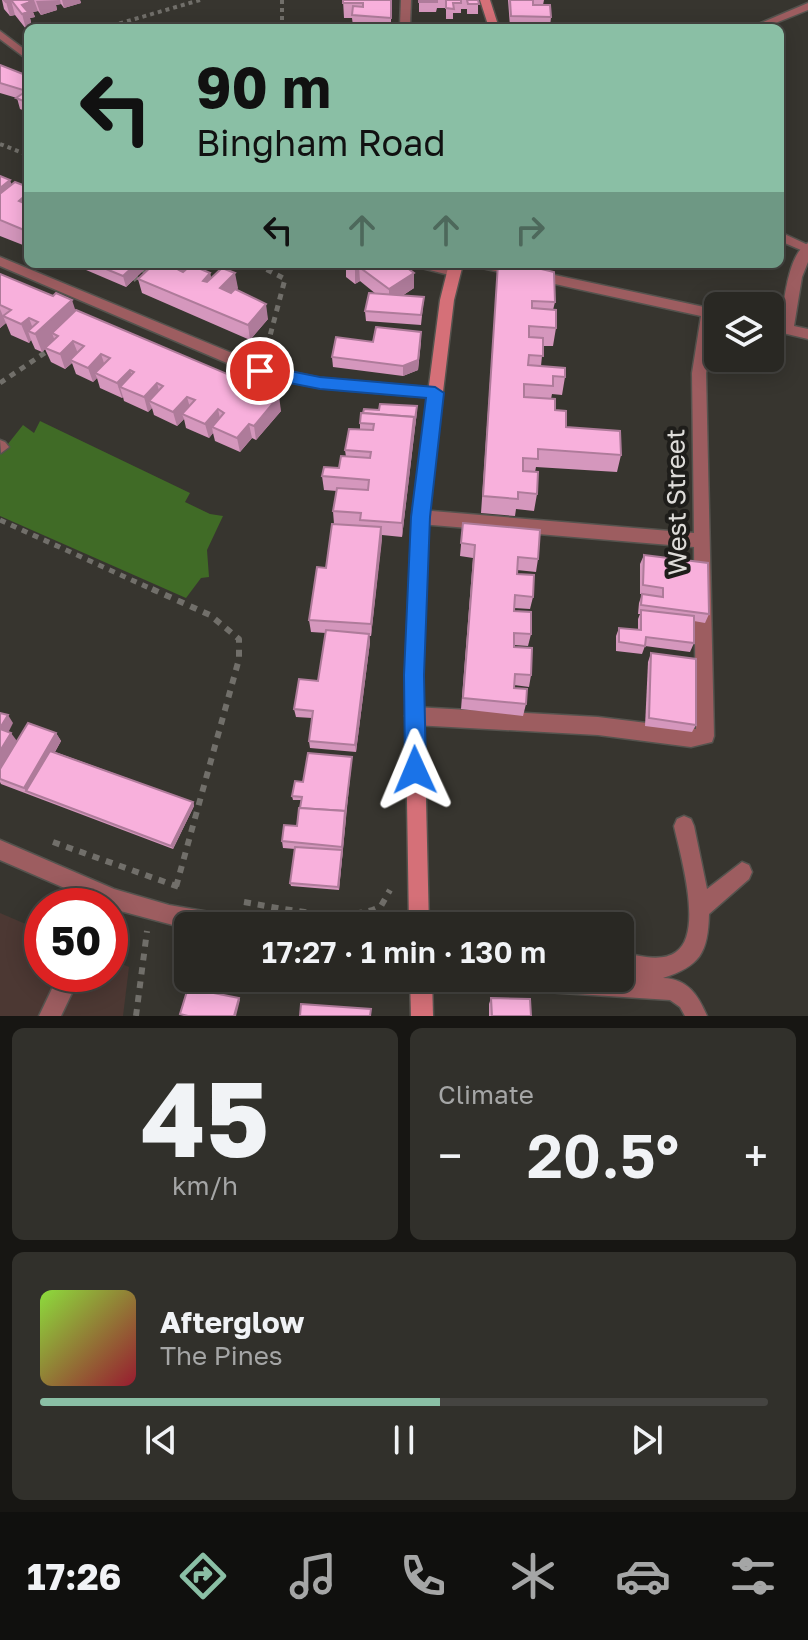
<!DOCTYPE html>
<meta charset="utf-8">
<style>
body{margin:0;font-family:"Golos Text",sans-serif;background:#31302b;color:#f1f3f6;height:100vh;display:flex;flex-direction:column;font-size:30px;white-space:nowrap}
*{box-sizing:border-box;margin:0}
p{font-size:26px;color:#a5a6a6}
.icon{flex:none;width:44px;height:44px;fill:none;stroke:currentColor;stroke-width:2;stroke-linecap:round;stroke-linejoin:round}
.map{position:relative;height:1016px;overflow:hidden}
.details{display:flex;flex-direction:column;gap:12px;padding:12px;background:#171613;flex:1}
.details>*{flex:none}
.guide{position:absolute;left:24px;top:24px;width:760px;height:244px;border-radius:12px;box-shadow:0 4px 20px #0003,0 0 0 2px #454441;background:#8abfa5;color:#111;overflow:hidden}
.fabs{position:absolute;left:704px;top:292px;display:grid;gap:16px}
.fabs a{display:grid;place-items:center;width:80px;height:80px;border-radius:12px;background:#292823;box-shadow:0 4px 20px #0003,0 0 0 2px #454441;font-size:40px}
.speed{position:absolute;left:24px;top:888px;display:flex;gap:16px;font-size:40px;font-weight:700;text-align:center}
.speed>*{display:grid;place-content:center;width:104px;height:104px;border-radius:50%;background:#292823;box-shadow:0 4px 20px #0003,0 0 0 2px #454441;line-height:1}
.speed .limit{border:12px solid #d22;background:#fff;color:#111}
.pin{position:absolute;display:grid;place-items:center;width:68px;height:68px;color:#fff;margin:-34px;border:4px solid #fff;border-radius:50%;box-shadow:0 2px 8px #0007}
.me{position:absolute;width:88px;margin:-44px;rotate:359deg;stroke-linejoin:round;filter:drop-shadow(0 0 6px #0008)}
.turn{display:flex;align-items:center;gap:28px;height:168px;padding:0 40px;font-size:36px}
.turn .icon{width:104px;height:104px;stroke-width:2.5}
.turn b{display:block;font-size:56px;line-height:68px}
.lanes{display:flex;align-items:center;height:76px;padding:0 40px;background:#0003;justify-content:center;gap:40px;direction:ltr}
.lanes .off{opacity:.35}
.big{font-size:60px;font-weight:600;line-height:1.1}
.details .tile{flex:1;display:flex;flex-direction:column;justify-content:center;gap:12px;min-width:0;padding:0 28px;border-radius:12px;background:#31302b}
.details .dial{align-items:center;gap:0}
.dial b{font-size:104px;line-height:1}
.song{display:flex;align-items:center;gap:24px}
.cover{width:96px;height:96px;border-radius:12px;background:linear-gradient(135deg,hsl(90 70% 55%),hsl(350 70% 35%))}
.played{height:8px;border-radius:4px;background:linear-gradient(90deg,#8abfa5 55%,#454441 55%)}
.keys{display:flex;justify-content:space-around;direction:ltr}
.heat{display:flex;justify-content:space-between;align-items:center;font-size:44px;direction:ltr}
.details .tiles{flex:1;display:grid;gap:12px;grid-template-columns:1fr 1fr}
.tile:last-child{grid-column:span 2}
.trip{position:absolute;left:174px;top:912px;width:460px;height:80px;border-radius:12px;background:#292823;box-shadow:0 4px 20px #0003,0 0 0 2px #454441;font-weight:600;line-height:80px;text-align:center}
.dock{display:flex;height:128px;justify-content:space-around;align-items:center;background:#10100e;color:#a5a6a6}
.dock .icon{width:56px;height:56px}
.dock .on{color:#8abfa5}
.dock b{font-size:36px;color:#f1f3f6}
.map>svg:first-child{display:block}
</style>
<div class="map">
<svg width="808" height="1016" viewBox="0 0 808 1016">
<rect width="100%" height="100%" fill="#37352f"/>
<path fill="#4c3833" d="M0 913 42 931V974H110V959L129 967 123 1016H0Z"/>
<path fill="#406b26" d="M40 421 190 493 185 502 210 514 223 516 207 550 209 577 201 578 186 598 0 516V454L23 425 34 433Z"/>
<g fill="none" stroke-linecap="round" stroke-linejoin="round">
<defs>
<g id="lane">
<path d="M780 232 808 245V253L780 241Z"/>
<path d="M0 440 5 442 9 447 1 453Z"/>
<path d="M684 816 691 819 694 826 707 889 742 862 749 865 752 872 749 879 709 914C708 953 700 966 663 978 688 979 698 995 707 1016H685L680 1007 670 1000 501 989 493 986 490 978H620V975L633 976 620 974V952C636 955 661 963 676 952 704 933 680 854 674 826L677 819Z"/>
<path d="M59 974H81L61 1016H39Z"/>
</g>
<g id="street">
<path d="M401 0H411L410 25 406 28 400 25Z"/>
<path d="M808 3V10L763 28H749Z"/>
<path d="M0 31 28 52V60L0 39Z"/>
<path d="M808 243V262L802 277 794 326 808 329V339L770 330V320L781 323C784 302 788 253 808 243Z"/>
<path d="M0 257 263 366 320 378 435 388 442 393 435 398 320 388 255 375 0 266Z"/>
<path d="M416 264H440L458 269 460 272 453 276 418 267Z"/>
<path d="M475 264H503L718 310 706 373 714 736 712 742 691 747 598 735 414 725 408 722 405 716 408 710 414 707 598 717 696 729 694 547 420 524 414 522 412 517 414 512 420 510 694 533 692 373 701 316 482 268Z"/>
<path d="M0 840 114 889 169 905 232 916 239 919 242 926H188V929L113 909 0 860Z"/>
</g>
<g id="secondary">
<path d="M480 0H490L499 28H489Z"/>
<path d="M449 264H463L454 300 428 517 423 675 429 926H409L405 675 412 517 440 300Z"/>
<path d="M410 978H432L433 1016H411Z"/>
</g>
</defs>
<use href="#lane" stroke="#55534e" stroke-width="3"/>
<use href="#street" stroke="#55534e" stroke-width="3"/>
<use href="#secondary" stroke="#55534e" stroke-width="3"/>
<g stroke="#716f6a" stroke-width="4" stroke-dasharray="4 4" stroke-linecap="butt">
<path d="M282 0V28"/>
<path d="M104 28 200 0"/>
<path d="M0 144 28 155"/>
</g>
<g stroke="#716f6a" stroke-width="5" stroke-dasharray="6 6" stroke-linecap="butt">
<path d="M256 264 285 279 266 351"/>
<path d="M133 280 152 264"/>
<path d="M0 383 49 350"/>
<path d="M0 520 156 591"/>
</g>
<g stroke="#716f6a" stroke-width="6" stroke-dasharray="7 7" stroke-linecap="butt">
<path d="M152 589 210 615 239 639V659L176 887"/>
<path d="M53 842 179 887"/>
<path d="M244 902C279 908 350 924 381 906L390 890"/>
<path d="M136 1016 147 931"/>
</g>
<use href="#lane" fill="#9d5d60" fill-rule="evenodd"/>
<use href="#street" fill="#9d5d60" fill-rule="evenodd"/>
<use href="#secondary" fill="#d57078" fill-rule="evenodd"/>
</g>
<g fill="#d597bd">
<path d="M2 0H80L81 3 64 8 61 4 56 5 57 10 41 15 38 11 33 12 35 17 30 18 32 27 26 29 15 15 10 16 4 9Z"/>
<path d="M343 0H391V28H338L353 26 352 18H344Z"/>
<path d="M419 0H478V14H467V9H461V13H453V19H446V8H437L436 12H419Z"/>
<path d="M508 0H544L543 5 551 17 550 27H510Z"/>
<path d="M0 65 28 76V112L20 109 17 98 0 93Z"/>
<path d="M0 176 11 185 28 187V247L0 236Z"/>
<path d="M72 264H145L146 268 126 287Z"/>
<path d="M340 264H402L414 288 402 296 424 297 421 325 366 321 365 311 376 294 360 281 355 284 346 277V268Z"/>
<path d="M498 264 555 302 553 310 556 328 553 346H543L541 366 565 377 562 395 552 394 551 399 555 410 566 427 621 455 617 472 536 467 535 472 537 494 534 511 516 509 515 516 481 513Z"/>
<path d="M196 267 210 273 211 278 238 288 236 290 268 319 250 340 142 293 138 279Z"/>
<path d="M0 274 75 311 281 411 256 440 252 438 240 452 215 441 213 433 209 438 186 428 184 419 177 426 154 415 152 408 148 412 124 401 123 397 122 398 100 388 97 378 93 382 76 374 72 363 65 369 51 362 45 349 42 352 35 349 31 340 29 343 11 335 6 323 0 328Z"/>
<path d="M373 342H421L418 370 403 376 333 367 332 357Z"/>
<path d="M417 411 402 537 382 535 371 636H369L370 642 356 752 310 748 309 741 312 718 296 717 294 709 318 681 326 633 311 632 309 620 326 568 334 524 333 511 337 491 324 490 322 476 339 468 346 457 345 450 360 429V423Z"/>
<path d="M463 523 538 559 536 572 517 570V574L533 597 530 609 514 608V611L531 634 528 646 514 645V647L531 675 529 687 514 685V688L526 704 523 716 461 709 473 558 460 556Z"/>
<path d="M644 555 709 614 705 623 694 621V643L690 652 645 646 642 654 616 651V636L619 628 638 630V619L640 614H638L639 603 642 594H640V564Z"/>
<path d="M651 653 696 725 692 732 645 726 648 662Z"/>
<path d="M56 733 61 741 55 752 193 802 194 806 173 849 1 784 0 782V769Z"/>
<path d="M352 757 339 890 291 886 290 883 295 849 283 848 282 841 297 826 301 800H293L292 796 303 782Z"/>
<path d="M491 998 531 1016H489V1004Z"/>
</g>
<g fill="#ae7b9a">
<path d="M11 0 15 15 10 16 6 2Z"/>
<path d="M28 0H34L38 11 33 12 35 17 30 18 32 27 26 29 22 14V5Z"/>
<path d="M60 0 61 4 56 5 57 10 41 15 36 1Z"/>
<path d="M62 0H80L81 3 64 8Z"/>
<path d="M10 180 17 199 0 200V188Z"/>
<path d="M28 193V218L19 201Z"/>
<path d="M28 226V240L24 230Z"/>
<path d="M136 264H145L146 268 126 287 123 276Z"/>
<path d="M186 264H195L197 272 182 285 179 270Z"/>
<path d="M359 267 360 281 355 284V269Z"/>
<path d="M210 273 213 288 203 281Z"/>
<path d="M235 273 238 288 223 303 220 288Z"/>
<path d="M414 273V288L389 304V289Z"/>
<path d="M72 300 78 318 58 336 52 333 55 341 42 352 35 334 28 331 31 340 29 343 21 324 29 318 35 334Z"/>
<path d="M266 304 268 319 250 340 248 325Z"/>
<path d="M0 309 6 323 0 328Z"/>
<path d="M421 332 418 370 403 376V366Z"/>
<path d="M73 341 79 356 70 360 72 363 65 369 60 354Z"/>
<path d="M101 354 106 369 95 373 97 378 93 382 88 368Z"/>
<path d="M130 370 135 385 120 387 123 397 122 398 117 383Z"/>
<path d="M157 383 161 398 149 401 152 408 148 412 144 397Z"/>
<path d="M279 396 281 411 256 440 254 426Z"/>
<path d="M187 397 191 411 182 414 184 419 177 426 173 412Z"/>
<path d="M218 409 221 424 212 427 213 433 209 438 205 424Z"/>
<path d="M417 411 402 537V523L414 417Z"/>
<path d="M249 424 252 438 240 452 237 438Z"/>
<path d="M381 527 382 540 371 636V624Z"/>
<path d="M369 634 370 642 356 752 355 745Z"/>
<path d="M8 715 13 723 6 737 0 728Z"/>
<path d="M11 733 17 741 0 769V751Z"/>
<path d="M56 733 61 741 31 793 26 791 24 788Z"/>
<path d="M193 802 194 806 173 849 171 846Z"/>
<path d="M345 811 346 818 339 890 338 887Z"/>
<path d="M239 998 240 1000 236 1016H234Z"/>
</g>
<g fill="#f8b0dc" stroke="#ae7b9a" stroke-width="2">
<path d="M4 0H28L30 2 22 5 28 12 22 14 11 0 6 2Z"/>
<path d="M343 0H391V18L352 15 353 6 363 7V3H343Z"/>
<rect x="419" y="0" width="18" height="2"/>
<path d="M446 0H461V3H453L454 9 446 8Z"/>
<path d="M467 0H478L479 4H468Z"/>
<path d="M510 0H533V5H550L551 17 511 16Z"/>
<path d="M351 24 354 28H338Z"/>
<path d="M524 26 572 28H524Z"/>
<path d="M0 65 28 76V87L23 90 0 83Z"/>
<path d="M28 90V100L26 102 16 98Z"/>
<path d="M0 176 10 180 0 188Z"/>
<path d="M15 182 28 187V193L19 201 24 203 28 200V226L24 230 0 220V192L1 193Z"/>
<path d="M94 264H136L123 276Z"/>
<path d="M154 264H186L179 270 183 272 191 265 210 273 203 281 207 282 222 268 235 273 220 288 231 293 235 289 266 304 248 325 138 279Z"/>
<path d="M348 264H402L414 273 389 289 359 267 355 269Z"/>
<path d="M498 264H520L554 272 555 302 532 301V308L556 310V328L529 326V337L543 338V356L529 355 528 365 565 368V377L553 376V386L524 384V397L555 399V410L566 411V427L620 431 621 455 538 449V459L523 458V471L538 472 537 494 518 492V499L483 496Z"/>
<path d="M0 274 53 296 56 293 72 300 35 334 28 331 38 322 29 318 21 324 3 316 11 310 0 305Z"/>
<path d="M369 293 424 297 421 315 365 311Z"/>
<path d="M76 310 279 396 254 426 249 424 237 438 212 427 224 413 218 409 205 424 182 414 195 400 187 397 173 412 149 401 163 386 157 383 144 397 120 387 134 372 130 370 117 383 95 373 110 358 101 354 88 368 70 360 84 346 73 341 60 354 45 348 58 336 52 333Z"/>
<path d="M376 327 421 332 418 360 403 366 332 357 336 337 373 342Z"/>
<path d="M380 404 417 406 414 426V417L363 413 364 409 379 410Z"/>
<path d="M361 413 414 417 402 523 360 520 361 513 333 511 337 488 368 490 369 480 322 476 324 467 339 468 341 456 370 458 371 452 345 450 349 429 373 430 374 424 360 423Z"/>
<path d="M463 523 540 530 538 559 518 557 517 574 534 575 533 597 515 595 514 611 531 612V634L514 633V647L532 648 531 675 515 674 514 688 527 689 526 704 463 698 475 545 461 543Z"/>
<path d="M332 524 381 527 371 624 309 620 317 567 326 568Z"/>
<path d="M644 555 708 563 709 614 641 605 642 594 663 597V588L643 585Z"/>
<path d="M641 610 694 616V643L646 637 645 646 619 642V628L641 630Z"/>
<path d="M326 630 369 634 355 745 309 741 313 711 294 709 299 679 318 681Z"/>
<path d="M651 653 696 659V725L649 718Z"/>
<path d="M0 713 8 715 0 728Z"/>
<path d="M28 723 56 733 24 788 0 779V769Z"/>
<path d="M0 729 11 733 0 751Z"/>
<path d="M50 751 193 802 171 846 26 791Z"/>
<path d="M308 753 352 757 345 814V811L300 808 302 797 292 796 295 781 303 782Z"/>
<path d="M299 808 345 811 342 847 282 841 284 825 297 826Z"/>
<path d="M295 847 342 850 338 887 290 883Z"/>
<path d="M188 988 239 998 234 1016H188L180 1014Z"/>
<path d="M491 998 530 999 531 1016H492Z"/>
<path d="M301 1004 371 1009 370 1016H300Z"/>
</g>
<path fill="#1a73e8" stroke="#114b97" stroke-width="2" d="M260 365 320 377 435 387 444 393 430 517 424 675 426 770 423 777 415 780 408 777 405 770 404 675 411 517 426 398 320 389 254 376 252 371Z"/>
<g text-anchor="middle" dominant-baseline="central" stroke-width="8" stroke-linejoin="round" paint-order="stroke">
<g font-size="26" fill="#dedcd9" stroke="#1e1d1a">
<text transform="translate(676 502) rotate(-91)">West Street</text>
</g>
</g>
</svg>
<div class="fabs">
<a><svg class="icon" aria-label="layers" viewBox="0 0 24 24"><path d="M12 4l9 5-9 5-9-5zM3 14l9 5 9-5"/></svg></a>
</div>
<div class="speed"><div class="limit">50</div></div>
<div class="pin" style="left:260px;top:371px;background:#d93025"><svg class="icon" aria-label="arrive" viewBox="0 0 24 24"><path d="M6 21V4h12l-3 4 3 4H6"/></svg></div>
<svg class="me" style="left:415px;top:770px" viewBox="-20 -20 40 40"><path d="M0-17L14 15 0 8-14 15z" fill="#1a73e8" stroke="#fff" stroke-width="4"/></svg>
<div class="trip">17:27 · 1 min · 130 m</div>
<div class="guide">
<div class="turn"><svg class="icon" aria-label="left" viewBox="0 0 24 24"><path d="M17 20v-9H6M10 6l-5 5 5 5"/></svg><div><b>90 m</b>Bingham Road</div></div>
<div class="lanes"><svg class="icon" aria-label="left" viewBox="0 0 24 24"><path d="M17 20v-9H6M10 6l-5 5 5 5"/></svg><svg class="icon off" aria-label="ahead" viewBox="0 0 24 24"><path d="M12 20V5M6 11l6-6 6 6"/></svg><svg class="icon off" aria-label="ahead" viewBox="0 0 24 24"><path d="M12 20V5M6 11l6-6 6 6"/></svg><svg class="icon off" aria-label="right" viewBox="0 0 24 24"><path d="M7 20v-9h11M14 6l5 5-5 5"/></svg></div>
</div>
</div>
<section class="details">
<div class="tiles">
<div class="tile dial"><b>45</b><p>km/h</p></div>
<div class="tile"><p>Climate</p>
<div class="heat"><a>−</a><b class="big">20.5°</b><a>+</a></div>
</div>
<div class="tile">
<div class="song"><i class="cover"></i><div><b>Afterglow</b><p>The Pines</p></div></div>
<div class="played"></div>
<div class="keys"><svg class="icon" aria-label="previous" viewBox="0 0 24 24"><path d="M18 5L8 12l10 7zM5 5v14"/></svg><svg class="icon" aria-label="pause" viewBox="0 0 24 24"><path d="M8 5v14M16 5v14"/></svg><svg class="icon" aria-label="next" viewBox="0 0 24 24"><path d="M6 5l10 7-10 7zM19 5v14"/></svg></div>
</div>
</div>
</section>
<nav class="dock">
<b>17:26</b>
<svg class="icon on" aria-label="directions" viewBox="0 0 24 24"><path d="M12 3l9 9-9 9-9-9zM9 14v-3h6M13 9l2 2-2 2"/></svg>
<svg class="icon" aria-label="music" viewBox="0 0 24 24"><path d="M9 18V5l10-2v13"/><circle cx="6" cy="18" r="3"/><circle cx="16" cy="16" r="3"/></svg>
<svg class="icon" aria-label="phone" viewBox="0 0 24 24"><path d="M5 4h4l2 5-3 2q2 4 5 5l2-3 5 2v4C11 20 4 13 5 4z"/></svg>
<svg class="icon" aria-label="climate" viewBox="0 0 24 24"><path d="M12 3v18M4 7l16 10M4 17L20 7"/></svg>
<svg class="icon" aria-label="car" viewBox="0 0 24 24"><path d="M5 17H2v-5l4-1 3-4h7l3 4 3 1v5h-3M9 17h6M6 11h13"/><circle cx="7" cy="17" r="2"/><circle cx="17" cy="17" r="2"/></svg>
<svg class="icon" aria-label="filters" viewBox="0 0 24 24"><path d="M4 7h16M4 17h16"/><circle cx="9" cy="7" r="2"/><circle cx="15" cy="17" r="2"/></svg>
</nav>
